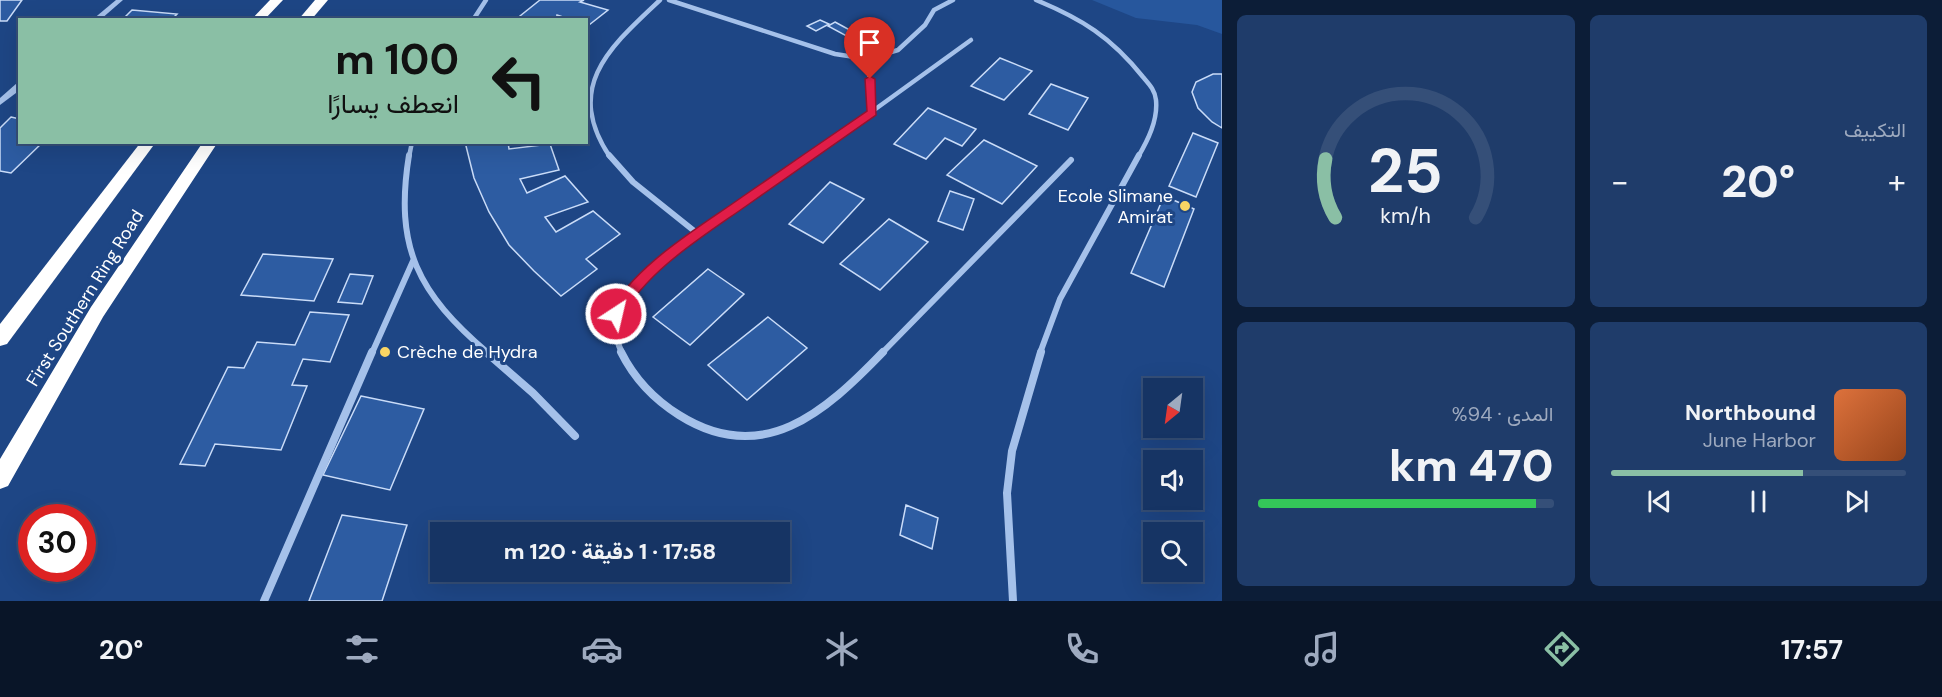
<!DOCTYPE html>
<html lang="ar">
<meta charset="utf-8">
<style>
body{margin:0;font-family:"DM Sans",Vazirmatn,sans-serif;background:#1f3c6a;color:#f1f3f6;direction:rtl;height:100vh;display:flex;flex-direction:column;font-size:22px;white-space:nowrap}
*{box-sizing:border-box;margin:0}
p{font-size:20px;color:#9eaabf}
.icon{flex:none;width:33px;height:33px;fill:none;stroke:currentColor;stroke-width:2;stroke-linecap:round;stroke-linejoin:round}
.map{position:relative;flex:1;overflow:hidden;direction:ltr}
.drawer{display:flex;flex-direction:column;gap:15px;padding:15px;background:#0c1d37;width:720px}
.drawer>*{flex:none}
.banner{position:absolute;left:18px;top:18px;width:570px;height:126px;border-radius:0px;box-shadow:0 6px 24px #0002,0 0 0 2px #354f78;direction:rtl;background:#8abfa5;color:#111;overflow:hidden}
.needle{width:39px;rotate:209deg}
.tools{position:absolute;left:1143px;top:378px;display:grid;gap:12px}
.tools a{display:grid;place-items:center;width:60px;height:60px;border-radius:0px;background:#163464;box-shadow:0 6px 24px #0002,0 0 0 2px #354f78;font-size:30px}
.speed{position:absolute;left:18px;top:504px;display:flex;gap:12px;font-size:30px;font-weight:700;text-align:center}
.speed>*{display:grid;place-content:center;width:78px;height:78px;border-radius:50%;background:#163464;box-shadow:0 6px 24px #0002,0 0 0 2px #354f78;line-height:1}
.speed .limit{border:9px solid #d22;background:#fff;color:#111}
.pin{position:absolute;display:grid;place-items:center;width:51px;height:51px;color:#fff;margin:-62px -26px;border-radius:50% 50% 50% 0;rotate:-45deg;box-shadow:0 0 6px #0007}
.pin .icon{rotate:45deg}
.me{position:absolute;width:66px;margin:-33px;rotate:35deg;stroke-linejoin:round;filter:drop-shadow(0 0 4px #0008)}
.turn{display:flex;align-items:center;gap:21px;height:126px;padding:0 30px;font-size:27px}
.turn .icon{width:78px;height:78px;stroke-width:2.5}
.turn b{display:block;font-size:42px;line-height:51px}
.big{font-size:45px;font-weight:800;line-height:1.1}
.drawer .widget{flex:1;display:flex;flex-direction:column;justify-content:center;gap:9px;min-width:0;padding:0 21px;border-radius:9px;background:#1f3c6a}
.drawer .dial{align-items:center;gap:0}
.dial svg{height:156px;overflow:visible;fill:none;stroke:#354f78;stroke-width:7;stroke-linecap:round;text-anchor:middle}
.dial text{fill:#f1f3f6;stroke:none}
.song{display:flex;align-items:center;gap:18px}
.cover{width:72px;height:72px;border-radius:9px;background:linear-gradient(135deg,hsl(20 70% 55%),hsl(20 70% 35%))}
.played{height:6px;border-radius:3px;background:linear-gradient(90deg,#8abfa5 65%,#354f78 65%)}
.keys{display:flex;justify-content:space-around;direction:ltr}
.heat{display:flex;justify-content:space-between;align-items:center;font-size:33px;direction:ltr}
.charge{height:9px;border-radius:4px;background:linear-gradient(90deg,#34c759 94%,#354f78 0)}
.drawer .tiles{flex:1;display:grid;gap:15px;grid-template-columns:repeat(2,1fr)}
.trip{position:absolute;left:430px;top:522px;width:360px;height:60px;border-radius:0px;background:#163464;box-shadow:0 6px 24px #0002,0 0 0 2px #354f78;font-weight:800;line-height:60px;text-align:center;direction:rtl}
.tabs{display:flex;height:96px;justify-content:space-around;align-items:center;background:#091528;color:#9eaabf}
.tabs .icon{width:42px;height:42px}
.tabs .active{color:#8abfa5}
.tabs b{font-size:27px;color:#f1f3f6}
main{display:flex;flex:1;min-height:0}
.map>svg:first-child{display:block}
</style>
<main>
<section class="drawer">
<div class="tiles">
<div class="widget"><p>التكييف</p>
<div class="heat"><a>−</a><b class="big">20°</b><a>+</a></div>
</div>
<div class="widget dial"><svg viewBox="0 0 100 80">
<path d="M14 69A42 42 0 1 1 86 69"/>
<path d="M14 69A42 42 0 0 1 9 39" stroke="#8abfa5"/>
<text x="50" y="56" font-size="32" font-weight="700">25</text>
<text x="50" y="72" font-size="11">km/h</text>
</svg></div>
<div class="widget">
<div class="song"><i class="cover"></i><div><b>Northbound</b><p>June Harbor</p></div></div>
<div class="played"></div>
<div class="keys"><svg class="icon" aria-label="previous" viewBox="0 0 24 24"><path d="M18 5L8 12l10 7zM5 5v14"/></svg><svg class="icon" aria-label="pause" viewBox="0 0 24 24"><path d="M8 5v14M16 5v14"/></svg><svg class="icon" aria-label="next" viewBox="0 0 24 24"><path d="M6 5l10 7-10 7zM19 5v14"/></svg></div>
</div>
<div class="widget"><p>المدى · 94%</p><b class="big">470 km</b><div class="charge"></div></div>
</div>
</section>
<div class="map">
<svg width="1222" height="601" viewBox="0 0 1222 601">
<rect width="100%" height="100%" fill="#1e4685"/>
<path fill="#27579d" d="M1092 0H1222V34L1197 25 1136 18Z"/>
<g fill="#2d5ca2" stroke="#cadcf8" stroke-width="1.5">
<path d="M0 0H22L7 21H0Z"/>
<path d="M540 0H584L580 2 608 10 589 25 586 24V20H572L557 15 556 20H515Z"/>
<path d="M132 10 177 14 171 20H122Z"/>
<path d="M820 20 829 24 816 31 807 26Z"/>
<path d="M835 22 859 35 852 39 828 26Z"/>
<path d="M1000 58 1032 71 1004 100 971 86Z"/>
<path d="M1213 74H1222V128L1212 122 1198 108 1192 92 1196 82Z"/>
<path d="M1051 84 1088 98 1068 130 1029 114Z"/>
<path d="M928 108 976 129 962 146 945 138 926 159 894 144Z"/>
<path d="M11 117 20 119V142H43L11 173 0 171V128Z"/>
<path d="M1193 133 1218 143 1196 197 1169 186Z"/>
<path d="M984 140 1037 166 1002 204 947 175Z"/>
<path d="M465 142H508L509 149 550 144 559 170 520 179 527 193 565 176 588 202 545 217 556 232 593 211 620 234 586 259 597 269 561 296 534 271 509 245 489 212 474 178Z"/>
<path d="M830 182 864 199 823 243 789 224Z"/>
<path d="M950 191 974 199 963 230 938 221Z"/>
<path d="M1164 196 1194 209 1164 287 1131 273Z"/>
<path d="M889 219 928 242 880 290 840 264Z"/>
<path d="M263 254 333 259 314 301 241 295Z"/>
<path d="M708 269 744 294 690 345 653 317Z"/>
<path d="M350 274 373 276 362 304 338 302Z"/>
<path d="M310 312 349 315 330 362 303 359 292 385 307 386 281 450 215 444 205 466 180 464 228 367 244 368 257 342 295 345Z"/>
<path d="M768 317 807 348 747 400 708 365Z"/>
<path d="M361 396 424 409 390 490 323 475Z"/>
<path d="M906 505 938 518 932 549 900 535Z"/>
<path d="M342 515 407 525 382 601H309Z"/>
</g>
<g fill="none" stroke-linecap="round" stroke-linejoin="round">
<g stroke="#a5c1ea" stroke-width="4.5">
<path d="M669 0 835 54 868 59 898 50 925 25 934 10 953 0"/>
<path d="M1036 0C1082 19 1111 37 1143 77 1149 84 1155 90 1156 100 1158 120 1148 140 1138 157"/>
<path d="M473 20 486 0"/>
<path d="M868 59 872 112"/>
<path d="M409 157 412 142"/>
<path d="M610 157C563 87 610 47 660 0"/>
<path d="M809 157 971 40"/>
</g>
<g stroke="#a5c1ea" stroke-width="6">
<path d="M409 155C394 248 418 293 488 353"/>
<path d="M609 155 633 182 698 234"/>
<path d="M372 353 413 261"/>
<path d="M622 353C615 338 612 320 621 305 646 256 764 189 811 155"/>
<path d="M882 353 1071 160"/>
<path d="M1040 353 1060 299 1139 155"/>
</g>
<g stroke="#a5c1ea" stroke-width="8">
<path d="M486 352 533 393 575 436"/>
<path d="M621 352C634 378 655 400 679 415 763 468 825 412 883 352"/>
<path d="M264 601 372 352"/>
<path d="M1013 601 1007 493 1012 451 1041 352"/>
</g>
<g fill="#a5c1ea" fill-rule="evenodd">
<path d="M116 0H123L100 20H92Z"/>
<path d="M17 83H20V90L0 105V98Z"/>
</g>
<g fill="#fff" fill-rule="evenodd">
<path d="M270 0H283L264 20H251Z"/>
<path d="M315 0H328L311 20H298Z"/>
<path d="M141 142H156L7 344 0 346V324Z"/>
<path d="M203 142H218L103 317 8 486 0 489V459L91 307Z"/>
</g>
</g>
<path fill="#e11d48" stroke="#92132f" stroke-width="1.5" d="M870 76 875 79 876 115C834 144 792 174 749 204 704 236 648 269 621 318H611L609 314C634 265 697 229 742 197 784 168 825 140 867 111L865 79Z"/>
<g fill="#f9d564" stroke="#1e4685" stroke-width="2">
<circle cx="1185" cy="206" r="6"/>
<circle cx="385" cy="352" r="6"/>
</g>
<g text-anchor="middle" dominant-baseline="central" stroke-width="6" stroke-linejoin="round" paint-order="stroke">
<g font-size="18" fill="#fff" stroke="#1e4685" text-anchor="end">
<text x="1173" y="196">Ecole Slimane<tspan x="1173" dy="21">Amirat</tspan></text>
<text x="397" y="352" text-anchor="start">Crèche de Hydra</text>
</g>
<g font-size="18" fill="#fff" stroke="#1e4685">
<text transform="translate(85 298) rotate(-58)">First Southern Ring Road</text>
</g>
</g>
</svg>
<div class="tools">
<a><svg class="needle" viewBox="-14 -14 28 28"><path d="M0-13l5 13h-10z" fill="#e53935"/><path d="M0 13l5-13h-10z" fill="#9eaabf"/></svg></a>
<a><svg class="icon" aria-label="sound" viewBox="0 0 24 24"><path d="M4 9h4l5-4v14l-5-4H4zM17 9q2 3 0 6"/></svg></a>
<a><svg class="icon" aria-label="search" viewBox="0 0 24 24"><circle cx="10" cy="10" r="6"/><path d="M15 15l6 6"/></svg></a>
</div>
<div class="speed"><div class="limit">30</div></div>
<div class="pin" style="left:870px;top:79px;background:#d93025"><svg class="icon" aria-label="arrive" viewBox="0 0 24 24"><path d="M6 21V4h12l-3 4 3 4H6"/></svg></div>
<svg class="me" style="left:616px;top:314px" viewBox="-20 -20 40 40"><circle r="17" fill="#e11d48" stroke="#fff" stroke-width="3"/><path d="M0-11L8 9 0 5-8 9z" fill="#fff"/></svg>
<div class="trip">17:58 · 1 دقيقة · 120 m</div>
<div class="banner">
<div class="turn"><svg class="icon" aria-label="left" viewBox="0 0 24 24"><path d="M17 20v-9H6M10 6l-5 5 5 5"/></svg><div><b>100 m</b>انعطف يسارًا</div></div>
</div>
</div>
</main>
<nav class="tabs">
<b>17:57</b>
<svg class="icon active" aria-label="directions" viewBox="0 0 24 24"><path d="M12 3l9 9-9 9-9-9zM9 14v-3h6M13 9l2 2-2 2"/></svg>
<svg class="icon" aria-label="music" viewBox="0 0 24 24"><path d="M9 18V5l10-2v13"/><circle cx="6" cy="18" r="3"/><circle cx="16" cy="16" r="3"/></svg>
<svg class="icon" aria-label="phone" viewBox="0 0 24 24"><path d="M5 4h4l2 5-3 2q2 4 5 5l2-3 5 2v4C11 20 4 13 5 4z"/></svg>
<svg class="icon" aria-label="climate" viewBox="0 0 24 24"><path d="M12 3v18M4 7l16 10M4 17L20 7"/></svg>
<svg class="icon" aria-label="car" viewBox="0 0 24 24"><path d="M5 17H2v-5l4-1 3-4h7l3 4 3 1v5h-3M9 17h6M6 11h13"/><circle cx="7" cy="17" r="2"/><circle cx="17" cy="17" r="2"/></svg>
<svg class="icon" aria-label="filters" viewBox="0 0 24 24"><path d="M4 7h16M4 17h16"/><circle cx="9" cy="7" r="2"/><circle cx="15" cy="17" r="2"/></svg>
<b>20°</b>
</nav>
